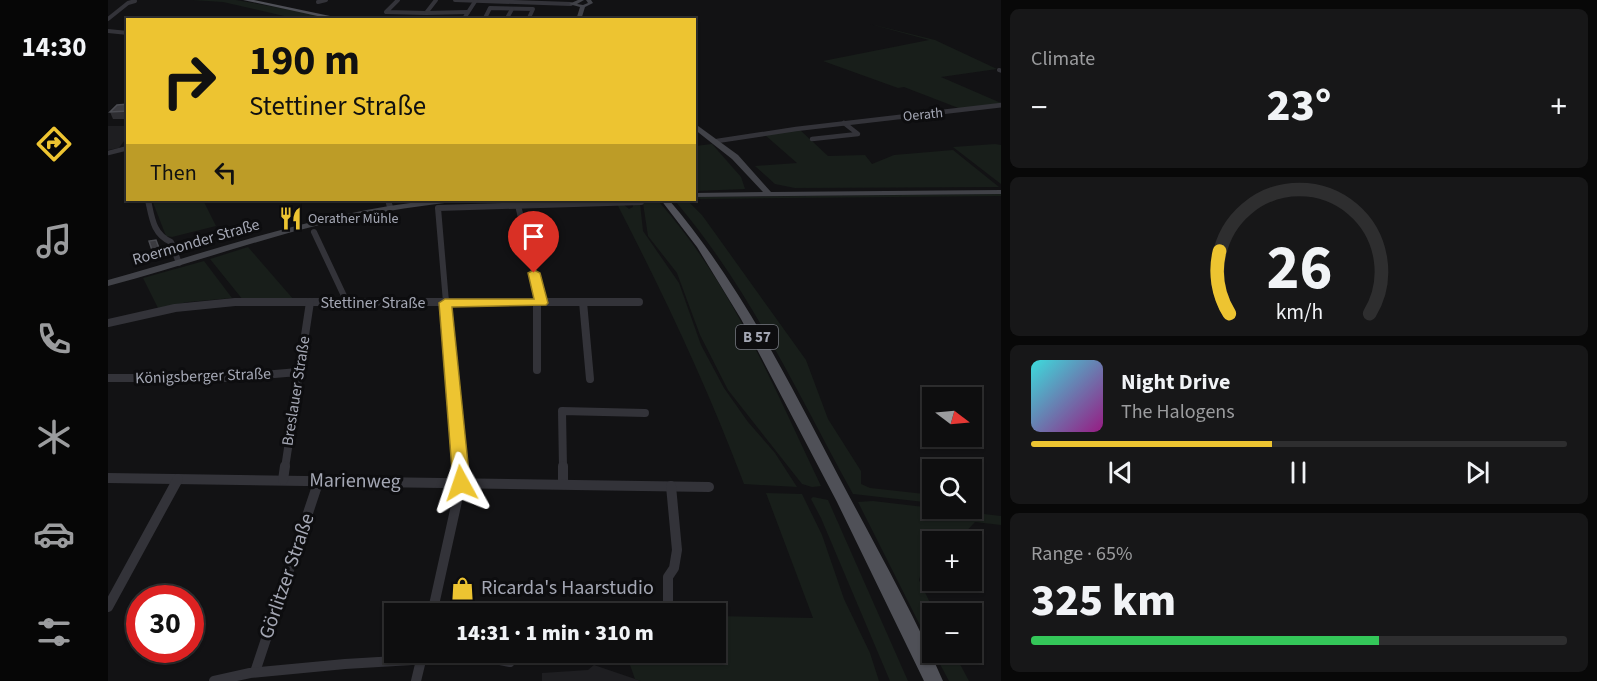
<!DOCTYPE html>
<meta charset="utf-8">
<style>
body{margin:0;font-family:"Source Sans 3",sans-serif;background:#171718;color:#f1f3f6;height:100vh;display:flex;flex-direction:column;font-size:22px;white-space:nowrap}
*{box-sizing:border-box;margin:0}
p{font-size:20px;color:#9b9c9e}
.icon{flex:none;width:33px;height:33px;fill:none;stroke:currentColor;stroke-width:2;stroke-linecap:round;stroke-linejoin:round}
.map{position:relative;flex:1;overflow:hidden}
.drawer{display:flex;flex-direction:column;gap:9px;padding:9px;background:#080808;width:596px}
.drawer>*{flex:none}
.guide{position:absolute;left:18px;top:18px;width:570px;height:183px;border-radius:0px;box-shadow:0 2px 4px #0004,0 0 0 2px #2e2e2f;background:#edc431;color:#111;overflow:hidden}
.needle{width:39px;rotate:106deg}
.buttons{position:absolute;left:814px;top:387px;display:grid;gap:12px}
.buttons a{display:grid;place-items:center;width:60px;height:60px;border-radius:0px;background:#0e0e0f;box-shadow:0 2px 4px #0004,0 0 0 2px #2e2e2f;font-size:30px}
.speed{position:absolute;left:18px;top:585px;display:flex;gap:12px;font-size:30px;font-weight:700;text-align:center}
.speed>*{display:grid;place-content:center;width:78px;height:78px;border-radius:50%;background:#0e0e0f;box-shadow:0 2px 4px #0004,0 0 0 2px #2e2e2f;line-height:1}
.speed .limit{border:9px solid #d22;background:#fff;color:#111}
.pin{position:absolute;display:grid;place-items:center;width:51px;height:51px;color:#fff;margin:-62px -26px;border-radius:50% 50% 50% 0;rotate:-45deg;box-shadow:0 0 6px #0007}
.pin .icon{rotate:45deg}
.me{position:absolute;width:66px;margin:-33px;rotate:355deg;stroke-linejoin:round;filter:drop-shadow(0 0 4px #0008)}
.turn{display:flex;align-items:center;gap:21px;height:126px;padding:0 24px;font-size:27px}
.turn .icon{width:78px;height:78px;stroke-width:2.5}
.turn b{display:block;font-size:42px;line-height:51px}
.then{display:flex;align-items:center;height:57px;padding:0 24px;background:#0003;gap:12px;font-size:22px}
.big{font-size:45px;font-weight:800;line-height:1.1}
.drawer .card{flex:1;display:flex;flex-direction:column;justify-content:center;gap:9px;min-width:0;padding:0 21px;border-radius:9px;background:#171718}
.drawer .dial{align-items:center;gap:0}
.dial svg{height:156px;overflow:visible;fill:none;stroke:#2e2e2f;stroke-width:7;stroke-linecap:round;text-anchor:middle}
.dial text{fill:#f1f3f6;stroke:none}
.song{display:flex;align-items:center;gap:18px}
.cover{width:72px;height:72px;border-radius:9px;background:linear-gradient(135deg,hsl(180 70% 55%),hsl(310 70% 35%))}
.played{height:6px;border-radius:3px;background:linear-gradient(90deg,#edc431 45%,#2e2e2f 45%)}
.keys{display:flex;justify-content:space-around;direction:ltr}
.heat{display:flex;justify-content:space-between;align-items:center;font-size:33px;direction:ltr}
.charge{height:9px;border-radius:4px;background:linear-gradient(90deg,#34c759 65%,#2e2e2f 0)}
.trip{position:absolute;left:276px;top:603px;width:342px;height:60px;border-radius:0px;background:#0e0e0f;box-shadow:0 2px 4px #0004,0 0 0 2px #2e2e2f;font-weight:800;line-height:60px;text-align:center}
main{display:flex;flex:1;min-height:0}
.dock{display:flex;flex-direction:column;width:108px;justify-content:space-around;align-items:center;background:#060606;color:#9b9c9e}
.dock .icon{width:42px;height:42px}
.dock .selected{color:#edc431}
.dock b{font-size:27px;color:#f1f3f6}
.map>svg:first-child{display:block}
</style>
<main>
<nav class="dock">
<b>14:30</b>
<svg class="icon selected" aria-label="directions" viewBox="0 0 24 24"><path d="M12 3l9 9-9 9-9-9zM9 14v-3h6M13 9l2 2-2 2"/></svg>
<svg class="icon" aria-label="music" viewBox="0 0 24 24"><path d="M9 18V5l10-2v13"/><circle cx="6" cy="18" r="3"/><circle cx="16" cy="16" r="3"/></svg>
<svg class="icon" aria-label="phone" viewBox="0 0 24 24"><path d="M5 4h4l2 5-3 2q2 4 5 5l2-3 5 2v4C11 20 4 13 5 4z"/></svg>
<svg class="icon" aria-label="climate" viewBox="0 0 24 24"><path d="M12 3v18M4 7l16 10M4 17L20 7"/></svg>
<svg class="icon" aria-label="car" viewBox="0 0 24 24"><path d="M5 17H2v-5l4-1 3-4h7l3 4 3 1v5h-3M9 17h6M6 11h13"/><circle cx="7" cy="17" r="2"/><circle cx="17" cy="17" r="2"/></svg>
<svg class="icon" aria-label="filters" viewBox="0 0 24 24"><path d="M4 7h16M4 17h16"/><circle cx="9" cy="7" r="2"/><circle cx="15" cy="17" r="2"/></svg>
</nav>
<div class="map">
<svg width="894" height="681" viewBox="0 0 894 681">
<rect width="100%" height="100%" fill="#121214"/>
<g fill="#1e1e21">
<path d="M0 126H19V137L11 148 0 150Z"/>
<path d="M486 665 533 681H434V673L480 670Z"/>
</g>
<g fill="#181e1a">
<path d="M85 0H128L233 19H189L115 2Z"/>
<path d="M762 24 827 40 889 69 833 77 893 103 853 109 796 87 790 88 715 61 821 40Z"/>
<path d="M691 129 720 156 757 155 764 164 786 155 845 150 891 187 687 188 667 184 647 166 689 163 657 135Z"/>
<path d="M604 144 633 177 637 189 587 191V146Z"/>
<path d="M887 144 893 145V184L845 147Z"/>
<path d="M894 194 893 196 587 199V197H604Z"/>
<path d="M44 200H95L108 226 64 237 58 236Z"/>
<path d="M568 202H581L594 215 698 360 720 419 753 471V484L762 488 825 495V503L745 494C690 394 642 289 568 202Z"/>
<path d="M535 203H552C625 286 666 388 713 486L704 487 694 484 620 390 592 335 569 273 540 236Z"/>
<path d="M509 204H515L521 209 525 207V204H532L535 231 571 283 593 345 616 388 640 422 667 453 689 487 636 484C600 388 556 295 509 204Z"/>
<path d="M140 247 186 300H135L102 259Z"/>
<path d="M96 261 124 298 80 302 50 308 35 278Z"/>
<path d="M658 493 694 494 714 535 736 599 762 653 771 681H533L527 679 522 665 484 655 485 652H608V616L705 618Z"/>
<path d="M705 497 720 500 800 681H782L713 518 703 499Z"/>
<path d="M765 501 893 516V525L867 522 849 541 825 542V561L814 570 811 580 827 613 825 614V651L750 502Z"/>
<path d="M826 653H846L861 681H841Z"/>
</g>
<g fill="none" stroke-linecap="round" stroke-linejoin="round">
<g stroke="#333339" stroke-width="4">
<path d="M290 0 278 12 318 13 328 0"/>
<path d="M347 0 463 4"/>
<path d="M210 2 218 0"/>
<path d="M318 13 360 12"/>
<path d="M0 19 20 3 27 1"/>
<path d="M355 20 368 0"/>
<path d="M376 20 382 8 425 9 420 20"/>
<path d="M398 20 404 9"/>
<path d="M0 31 20 33"/>
<path d="M891 70 894 71"/>
</g>
<g stroke="#333339" stroke-width="4.5">
<path d="M704 139 750 134 736 123"/>
<path d="M609 141 688 129 894 105"/>
<path d="M0 153 20 148"/>
</g>
<g stroke="#333339" stroke-width="6">
<path d="M40 200C44 218 45 234 63 242L71 263"/>
<path d="M280 200 282 207"/>
<path d="M409 201 433 302"/>
<path d="M206 232 237 298 235 302"/>
<path d="M123 302H531"/>
<path d="M338 302 330 208 533 202"/>
</g>
<g stroke="#333339" stroke-width="8">
<path d="M338 301 352 468"/>
<path d="M475 302 482 379"/>
<path d="M235 303 236 301"/>
<path d="M429 303V370"/>
<path d="M0 323 67 308 127 302H531"/>
<path d="M0 378H119L190 372"/>
<path d="M177 468 202 302"/>
<path d="M455 468 454 411 537 413"/>
</g>
<g stroke="#333339" stroke-width="10">
<path d="M455 466V483"/>
<path d="M0 478 601 487"/>
<path d="M175 480 177 466"/>
<path d="M0 607 70 479"/>
<path d="M560 613V577L566 568 569 550 563 486"/>
<path d="M324 614 353 483 352 466"/>
<path d="M147 672 211 480"/>
<path d="M106 681 142 673 237 664 372 656 402 662"/>
<path d="M308 681 315 652"/>
</g>
<g fill="#414248" fill-rule="evenodd">
<path d="M470 0H476L469 4 475 5 480 3 478 0H483L485 3 477 7 473 20H468L472 7 461 4Z"/>
<path d="M586 123 630 155 663 192 894 190V194L586 197V193L655 192 624 159 586 129Z"/>
<path d="M327 200H349L345 202C301 207 258 214 215 224 142 242 72 267 0 286V280C108 250 215 211 327 200Z"/>
</g>
<g fill="#4f5057" fill-rule="evenodd">
<path d="M135 0H146L241 20H228Z"/>
<path d="M553 200H561C632 283 681 382 732 479 767 545 805 612 835 681H816L729 502 633 319 589 247Z"/>
</g>
</g>
<path fill="#2e2e32" d="M20 104V119H5L2 112Z"/>
<path fill="#1d1d20" d="M51 248 54 254 46 256 44 250Z"/>
<g fill="#3b3b40" stroke="#4b4c52" stroke-width="1.5">
<path d="M20 104V111L2 112 9 105Z"/>
<path d="M48 240 51 248 44 250 41 241Z"/>
</g>
<path fill="#edc431" stroke="#9a7f20" stroke-width="1.5" d="M426 270 432 273 440 303 438 305 344 307 362 483 359 487 353 489 347 487 345 483 331 303 337 299H426L420 273Z"/>
<defs>
<symbol id="restaurant-bare" viewBox="-9 -9 18 18"><path d="M-5-6h1v4h1v-4h1v4h1v-4h1v5L-1.5 .5V6h-2V.5L-5-1ZM5-6V6H3V1.5H1.5Q1.5-4 5-6Z" fill="#edc431" stroke="#0d0d0f" stroke-width="2.5" paint-order="stroke"/></symbol>
<symbol id="shop-bare" viewBox="-9 -9 18 18"><path d="M-5-2.5h2.3a2.7 3.5 0 0 1 5.4 0H5L5.5 6h-11ZM-1.5-2.5h3a1.5 2.3 0 0 0-3 0Z" fill="#edc431" stroke="#0d0d0f" stroke-width="2.5" paint-order="stroke"/></symbol>
</defs>
<g fill-rule="evenodd">
<use href="#restaurant-bare" x="166" y="202" width="33" height="33"/>
<use href="#shop-bare" x="338" y="572" width="33" height="33"/>
</g>
<g text-anchor="middle" dominant-baseline="central" stroke-width="6" stroke-linejoin="round" paint-order="stroke">
<g font-size="14" fill="#a4a7b4" stroke="#0d0d0f">
<text transform="translate(815 115) rotate(-6)">Oerath</text>
</g>
<g font-size="14" fill="#a4a7b4" stroke="#0d0d0f" text-anchor="start">
<text x="200" y="219">Oerather Mühle</text>
</g>
<rect fill="#0d0d0f" stroke="#777982" stroke-width="1.5" x="628" y="325" width="42" height="24" rx="4.5"/>
<g font-size="15" font-weight="bold" fill="#a4a7b4">
<text x="649" y="337">B 57</text>
</g>
<g font-size="16" fill="#a4a7b4" stroke="#0d0d0f">
<text transform="translate(88 242) rotate(-16)">Roermonder Straße</text>
<text x="265" y="303">Stettiner Straße</text>
<text transform="translate(95 376) rotate(-2)">Königsberger Straße</text>
<text transform="translate(188 391) rotate(-81)">Breslauer Straße</text>
</g>
<g font-size="20" fill="#a4a7b4" stroke="#0d0d0f">
<text transform="translate(247 481) rotate(1)">Marienweg</text>
<text transform="translate(179 576) rotate(-71)">Görlitzer Straße</text>
</g>
<g font-size="20" fill="#a4a7b4" stroke="#0d0d0f" text-anchor="start">
<text x="373" y="588">Ricarda's Haarstudio</text>
</g>
</g>
</svg>
<div class="buttons">
<a><svg class="needle" viewBox="-14 -14 28 28"><path d="M0-13l5 13h-10z" fill="#e53935"/><path d="M0 13l5-13h-10z" fill="#9b9c9e"/></svg></a>
<a><svg class="icon" aria-label="search" viewBox="0 0 24 24"><circle cx="10" cy="10" r="6"/><path d="M15 15l6 6"/></svg></a>
<a>+</a>
<a>−</a>
</div>
<div class="speed"><div class="limit">30</div></div>
<div class="pin" style="left:426px;top:273px;background:#d93025"><svg class="icon" aria-label="arrive" viewBox="0 0 24 24"><path d="M6 21V4h12l-3 4 3 4H6"/></svg></div>
<svg class="me" style="left:353px;top:483px" viewBox="-20 -20 40 40"><path d="M0-17L14 15 0 8-14 15z" fill="#edc431" stroke="#fff" stroke-width="4"/></svg>
<div class="trip">14:31 · 1 min · 310 m</div>
<div class="guide">
<div class="turn"><svg class="icon" aria-label="right" viewBox="0 0 24 24"><path d="M7 20v-9h11M14 6l5 5-5 5"/></svg><div><b>190 m</b>Stettiner Straße</div></div>
<div class="then">Then<svg class="icon" aria-label="left" viewBox="0 0 24 24"><path d="M17 20v-9H6M10 6l-5 5 5 5"/></svg></div>
</div>
</div>
<section class="drawer">
<div class="card"><p>Climate</p>
<div class="heat"><a>−</a><b class="big">23°</b><a>+</a></div>
</div>
<div class="card dial"><svg viewBox="0 0 100 80">
<path d="M14 69A42 42 0 1 1 86 69"/>
<path d="M14 69A42 42 0 0 1 9 37" stroke="#edc431"/>
<text x="50" y="56" font-size="32" font-weight="700">26</text>
<text x="50" y="72" font-size="11">km/h</text>
</svg></div>
<div class="card">
<div class="song"><i class="cover"></i><div><b>Night Drive</b><p>The Halogens</p></div></div>
<div class="played"></div>
<div class="keys"><svg class="icon" aria-label="previous" viewBox="0 0 24 24"><path d="M18 5L8 12l10 7zM5 5v14"/></svg><svg class="icon" aria-label="pause" viewBox="0 0 24 24"><path d="M8 5v14M16 5v14"/></svg><svg class="icon" aria-label="next" viewBox="0 0 24 24"><path d="M6 5l10 7-10 7zM19 5v14"/></svg></div>
</div>
<div class="card"><p>Range · 65%</p><b class="big">325 km</b><div class="charge"></div></div>
</section>
</main>
